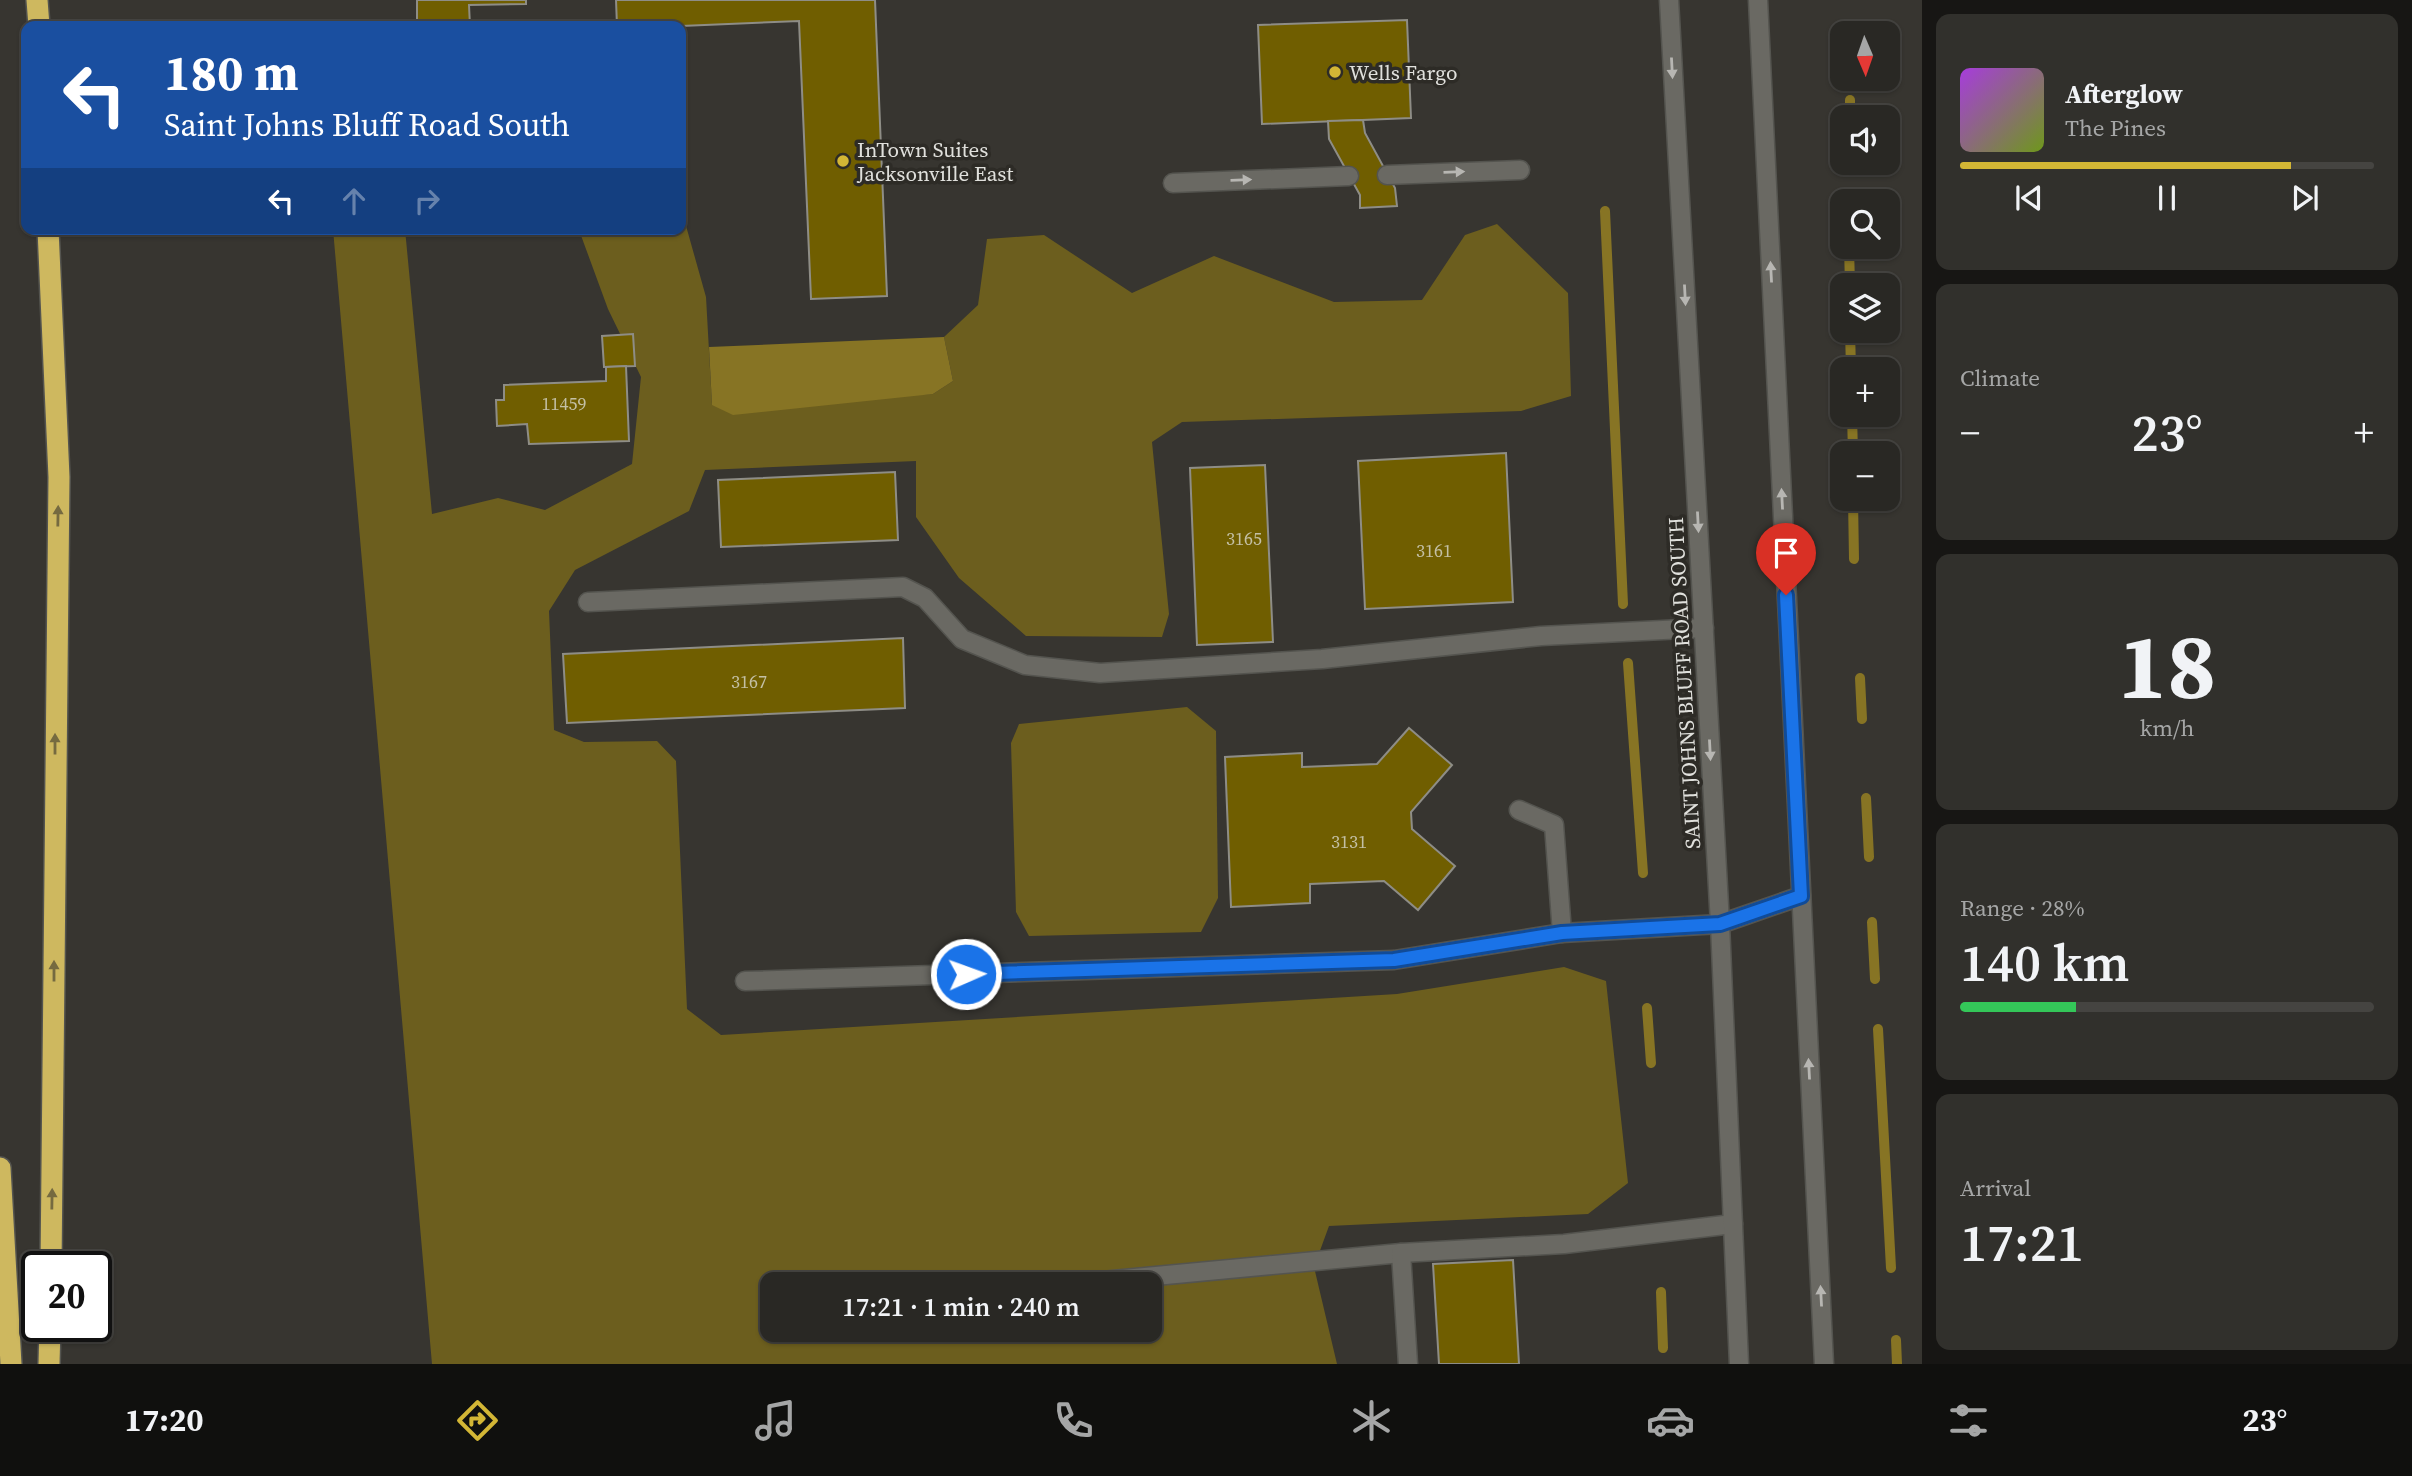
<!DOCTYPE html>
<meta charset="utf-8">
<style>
body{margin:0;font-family:"Source Serif 4",serif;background:#31302c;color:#f1f3f6;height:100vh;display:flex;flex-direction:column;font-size:26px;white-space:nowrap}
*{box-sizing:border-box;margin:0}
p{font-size:23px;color:#a5a6a6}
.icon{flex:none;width:38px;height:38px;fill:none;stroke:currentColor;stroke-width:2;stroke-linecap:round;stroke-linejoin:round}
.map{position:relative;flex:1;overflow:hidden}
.drawer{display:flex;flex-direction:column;gap:14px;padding:14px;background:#171614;width:490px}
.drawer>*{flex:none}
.top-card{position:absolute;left:21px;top:21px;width:665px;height:214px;border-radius:14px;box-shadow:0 2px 5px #0004,0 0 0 2px #454441;background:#1a4fa0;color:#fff;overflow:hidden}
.needle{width:46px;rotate:178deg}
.controls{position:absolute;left:1830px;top:21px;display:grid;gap:14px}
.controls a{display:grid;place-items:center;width:70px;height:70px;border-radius:14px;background:#292824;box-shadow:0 2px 5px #0004,0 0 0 2px #454441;font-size:35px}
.speed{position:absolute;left:21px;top:1251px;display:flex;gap:14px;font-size:35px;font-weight:700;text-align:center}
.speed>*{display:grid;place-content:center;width:91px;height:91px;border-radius:50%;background:#292824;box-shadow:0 2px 5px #0004,0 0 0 2px #454441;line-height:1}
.speed .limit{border:4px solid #111;border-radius:10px;background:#fff;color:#111}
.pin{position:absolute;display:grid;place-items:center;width:60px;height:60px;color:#fff;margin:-72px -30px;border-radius:50% 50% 50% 0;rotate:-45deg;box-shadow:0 0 7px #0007}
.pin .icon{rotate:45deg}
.me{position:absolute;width:77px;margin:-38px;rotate:88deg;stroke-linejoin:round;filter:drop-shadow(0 0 5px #0008)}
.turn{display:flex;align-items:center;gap:24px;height:147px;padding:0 28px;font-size:32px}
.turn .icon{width:91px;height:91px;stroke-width:2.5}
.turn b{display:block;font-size:49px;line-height:60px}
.lanes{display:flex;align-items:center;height:66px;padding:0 28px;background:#0003;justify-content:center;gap:35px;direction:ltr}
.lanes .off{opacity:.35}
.big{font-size:52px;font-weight:600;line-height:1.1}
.drawer .card{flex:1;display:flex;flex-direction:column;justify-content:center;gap:10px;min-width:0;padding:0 24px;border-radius:14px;background:#31302c}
.drawer .dial{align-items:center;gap:0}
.dial b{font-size:91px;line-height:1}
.song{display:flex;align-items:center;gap:21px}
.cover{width:84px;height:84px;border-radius:10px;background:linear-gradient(135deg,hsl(280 70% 55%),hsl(80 70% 35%))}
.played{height:7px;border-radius:4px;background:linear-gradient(90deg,#d3b635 80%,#454441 80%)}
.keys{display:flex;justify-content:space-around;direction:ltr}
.heat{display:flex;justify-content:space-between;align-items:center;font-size:38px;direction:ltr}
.charge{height:10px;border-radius:5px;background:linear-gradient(90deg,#34c759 28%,#454441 0)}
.trip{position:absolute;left:760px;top:1272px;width:402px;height:70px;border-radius:14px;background:#292824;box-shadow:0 2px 5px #0004,0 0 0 2px #454441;font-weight:600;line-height:70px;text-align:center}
.menu{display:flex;height:112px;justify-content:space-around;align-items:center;background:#10100e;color:#a5a6a6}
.menu .icon{width:49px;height:49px}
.menu .active{color:#d3b635}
.menu b{font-size:32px;color:#f1f3f6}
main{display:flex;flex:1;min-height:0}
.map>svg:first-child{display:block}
</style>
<main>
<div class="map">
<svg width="1922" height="1364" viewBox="0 0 1922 1364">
<rect width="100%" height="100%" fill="#373530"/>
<g fill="#6c5e1e" fill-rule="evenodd">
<path d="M681 208 706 297 712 405 933 394 953 381 944 337 978 305 987 239 1044 235 1132 293 1214 256 1334 302 1422 300 1465 235 1497 224 1568 293 1571 396 1521 411 1182 422 1152 442 1169 614 1162 637 1026 636 959 578 916 517V461L705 470 689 511 575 570 549 611 554 730 584 742 657 741 676 761 687 1009 721 1035 1397 994 1564 967 1606 981 1628 1183 1588 1214 1329 1226 1314 1267 1337 1364H432L333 229H405L432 514 498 498 545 510 632 464 641 377 608 309 579 230 681 229ZM772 1284H1150V1330H772Z"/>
<path d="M1187 707 1216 731 1218 898 1201 932 1029 936 1016 912 1011 743 1019 724Z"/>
</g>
<path fill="#877424" d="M944 337 953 381 933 394 733 415 712 405 709 347Z"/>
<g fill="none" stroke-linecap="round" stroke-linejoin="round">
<g stroke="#877424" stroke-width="10">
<path d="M1850 117V100"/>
<path d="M1605 211 1623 604"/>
<path d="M1849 247 1850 285"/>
<path d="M1850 331 1851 369"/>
<path d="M1852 415 1853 453"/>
<path d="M1853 499 1854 559"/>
<path d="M1628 663 1643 873"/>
<path d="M1860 678 1862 719"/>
<path d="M1866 798 1869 857"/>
<path d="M1872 922 1875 979"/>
<path d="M1647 1008 1651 1063"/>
<path d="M1878 1029 1891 1268"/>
<path d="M1661 1292 1663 1348"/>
<path d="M1896 1340 1897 1364"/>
</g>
</g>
<g fill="#705e00" stroke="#8e8d86" stroke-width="2">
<path d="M417 0H526V4L469 5 470 26H417Z"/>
<path d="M616 0H875L887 296 811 299 799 21 681 26H617Z"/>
<path d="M1407 20 1411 118 1262 124 1258 25Z"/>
<path d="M1363 120 1365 133 1395 188 1397 206 1360 208V195L1329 139 1328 121Z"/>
<path d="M633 334 635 366 604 367 602 336Z"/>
<path d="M626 366 629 441 529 444 527 424 497 426 496 400H504V385L606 381V367Z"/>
<path d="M1506 453 1513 602 1365 609 1358 461Z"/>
<path d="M1265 465 1273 642 1197 645 1190 468Z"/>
<path d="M895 472 898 540 721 547 718 480Z"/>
<path d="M903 638 905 708 567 723 563 654Z"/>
<path d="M1409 728 1452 765 1411 812 1412 829 1455 866 1418 910 1384 881 1310 884V903L1231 907 1225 757 1302 753V767L1377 764Z"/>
<path d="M1513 1260 1519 1364H1439L1433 1264Z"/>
</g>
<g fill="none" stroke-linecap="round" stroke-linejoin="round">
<defs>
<g id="service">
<path d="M1387 175 1520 170"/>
<path d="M1173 183 1349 176"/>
<path d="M588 602 903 587 925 598 962 639 1025 665 1100 673 1322 659 1541 636 1704 628"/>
<path d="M1519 810 1554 825 1562 933"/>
<path d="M745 981 1394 960 1562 933 1720 924 1801 896"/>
<path d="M1070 1284 1401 1253"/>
<path d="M1408 1364 1401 1253 1564 1244 1733 1224"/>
</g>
<g id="secondary">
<path d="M1669 0 1720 924 1739 1364"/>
<path d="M1758 0 1824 1364"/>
</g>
<g id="motorway">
<path d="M37 0 39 26"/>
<path d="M48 229 59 477 51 1267"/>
<path d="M0 1168 11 1364"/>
<path d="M49 1364 50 1326"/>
</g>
</defs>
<use href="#service" stroke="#54544f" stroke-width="21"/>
<use href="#secondary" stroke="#54544f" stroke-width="21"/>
<use href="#motorway" stroke="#54544f" stroke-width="24"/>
<use href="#service" stroke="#6a6963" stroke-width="18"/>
<use href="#secondary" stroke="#6a6963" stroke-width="18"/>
<use href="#motorway" stroke="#ceb85f" stroke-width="21"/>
</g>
<defs><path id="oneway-solid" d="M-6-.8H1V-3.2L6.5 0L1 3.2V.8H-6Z" transform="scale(1.75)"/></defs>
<g fill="#b7b6b2">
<use href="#oneway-solid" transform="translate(1672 68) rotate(87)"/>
<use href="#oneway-solid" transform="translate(1454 172) rotate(-2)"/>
<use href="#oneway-solid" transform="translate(1241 180) rotate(-2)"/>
<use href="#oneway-solid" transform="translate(1771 272) rotate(-93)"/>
<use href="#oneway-solid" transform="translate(1685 295) rotate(87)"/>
<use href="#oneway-solid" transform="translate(1782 499) rotate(-93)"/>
<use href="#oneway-solid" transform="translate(1698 522) rotate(87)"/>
<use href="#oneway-solid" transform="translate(1710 750) rotate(87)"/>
<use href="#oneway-solid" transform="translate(1809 1069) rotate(-93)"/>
<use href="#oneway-solid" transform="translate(1821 1296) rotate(-93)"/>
</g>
<g fill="#756a40">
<use href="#oneway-solid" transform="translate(58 516) rotate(-89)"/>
<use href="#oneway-solid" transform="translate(55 744) rotate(-90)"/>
<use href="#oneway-solid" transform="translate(54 971) rotate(-90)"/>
<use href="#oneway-solid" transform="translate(52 1199) rotate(-89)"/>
</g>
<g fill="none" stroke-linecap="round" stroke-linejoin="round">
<defs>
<path id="route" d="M966 974 1394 960 1562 933 1720 924 1801 896 1786 595"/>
</defs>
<use href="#route" stroke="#114b97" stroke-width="18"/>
<use href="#route" stroke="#1a73e8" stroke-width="12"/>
</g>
<g fill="#d3b635" stroke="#2d2b26" stroke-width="2.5">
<circle cx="1335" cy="72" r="7"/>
<circle cx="843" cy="161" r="7"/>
</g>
<g text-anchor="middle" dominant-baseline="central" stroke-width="7" stroke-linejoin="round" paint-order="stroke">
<g font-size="18" fill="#c4c0a5">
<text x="564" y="403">11459</text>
<text x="1244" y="538">3165</text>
<text x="1434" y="550">3161</text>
<text x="749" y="681">3167</text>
<text x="1349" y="841">3131</text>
</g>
<g font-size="21" fill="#e0e0dc" stroke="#2d2b26" text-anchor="start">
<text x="1349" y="72">Wells Fargo</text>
<text x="857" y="149">InTown Suites<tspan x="857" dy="24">Jacksonville East</tspan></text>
</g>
<g font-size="21" fill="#e0e0dc" stroke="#2d2b26">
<text transform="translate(1684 683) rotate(-93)">SAINT JOHNS BLUFF ROAD SOUTH</text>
</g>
</g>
</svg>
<div class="controls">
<a><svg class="needle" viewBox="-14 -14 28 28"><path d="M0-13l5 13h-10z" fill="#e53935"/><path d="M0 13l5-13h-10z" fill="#a5a6a6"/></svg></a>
<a><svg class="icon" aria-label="sound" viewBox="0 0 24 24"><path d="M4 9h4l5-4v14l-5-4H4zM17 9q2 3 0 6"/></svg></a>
<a><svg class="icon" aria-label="search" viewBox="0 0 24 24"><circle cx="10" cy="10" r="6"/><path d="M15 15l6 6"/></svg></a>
<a><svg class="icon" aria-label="layers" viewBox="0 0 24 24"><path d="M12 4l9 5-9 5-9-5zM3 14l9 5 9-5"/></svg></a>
<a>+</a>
<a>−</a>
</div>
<div class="speed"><div class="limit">20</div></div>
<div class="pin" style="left:1786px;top:595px;background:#d93025"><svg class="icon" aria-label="arrive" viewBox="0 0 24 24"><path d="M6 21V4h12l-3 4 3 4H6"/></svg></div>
<svg class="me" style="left:966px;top:974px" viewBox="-20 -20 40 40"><circle r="17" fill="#1a73e8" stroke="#fff" stroke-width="3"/><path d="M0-11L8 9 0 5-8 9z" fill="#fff"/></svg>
<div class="trip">17:21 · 1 min · 240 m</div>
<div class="top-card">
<div class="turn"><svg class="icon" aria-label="left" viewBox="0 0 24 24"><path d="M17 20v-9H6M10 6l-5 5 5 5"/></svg><div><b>180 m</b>Saint Johns Bluff Road South</div></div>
<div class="lanes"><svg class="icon" aria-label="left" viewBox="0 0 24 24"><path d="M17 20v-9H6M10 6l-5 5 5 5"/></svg><svg class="icon off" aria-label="ahead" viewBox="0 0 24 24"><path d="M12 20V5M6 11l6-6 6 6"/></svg><svg class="icon off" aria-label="right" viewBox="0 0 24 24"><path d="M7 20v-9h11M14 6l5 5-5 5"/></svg></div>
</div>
</div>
<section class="drawer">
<div class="card">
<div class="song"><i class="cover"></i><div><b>Afterglow</b><p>The Pines</p></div></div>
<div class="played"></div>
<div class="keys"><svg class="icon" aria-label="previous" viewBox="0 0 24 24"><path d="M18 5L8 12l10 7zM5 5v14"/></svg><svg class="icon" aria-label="pause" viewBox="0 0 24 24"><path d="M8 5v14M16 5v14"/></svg><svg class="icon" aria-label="next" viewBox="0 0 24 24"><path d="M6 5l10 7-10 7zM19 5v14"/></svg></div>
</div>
<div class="card"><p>Climate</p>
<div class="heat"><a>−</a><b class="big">23°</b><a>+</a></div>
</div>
<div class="card dial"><b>18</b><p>km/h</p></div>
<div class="card"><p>Range · 28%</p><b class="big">140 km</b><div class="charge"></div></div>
<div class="card"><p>Arrival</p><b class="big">17:21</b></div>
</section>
</main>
<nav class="menu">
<b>17:20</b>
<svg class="icon active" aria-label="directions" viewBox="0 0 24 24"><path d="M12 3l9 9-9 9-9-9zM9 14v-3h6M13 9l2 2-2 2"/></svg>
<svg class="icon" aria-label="music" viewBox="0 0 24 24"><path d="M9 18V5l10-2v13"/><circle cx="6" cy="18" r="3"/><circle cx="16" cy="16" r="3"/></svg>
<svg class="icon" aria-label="phone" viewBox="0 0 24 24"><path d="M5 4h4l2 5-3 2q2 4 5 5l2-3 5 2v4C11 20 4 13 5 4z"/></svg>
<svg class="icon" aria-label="climate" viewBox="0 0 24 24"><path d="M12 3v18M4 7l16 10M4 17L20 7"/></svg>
<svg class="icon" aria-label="car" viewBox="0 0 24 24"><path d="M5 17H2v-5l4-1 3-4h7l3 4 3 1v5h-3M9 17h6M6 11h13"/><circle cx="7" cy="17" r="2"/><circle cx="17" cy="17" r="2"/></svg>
<svg class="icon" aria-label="filters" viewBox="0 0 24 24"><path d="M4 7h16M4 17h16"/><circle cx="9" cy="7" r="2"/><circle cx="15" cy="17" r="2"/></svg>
<b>23°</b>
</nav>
